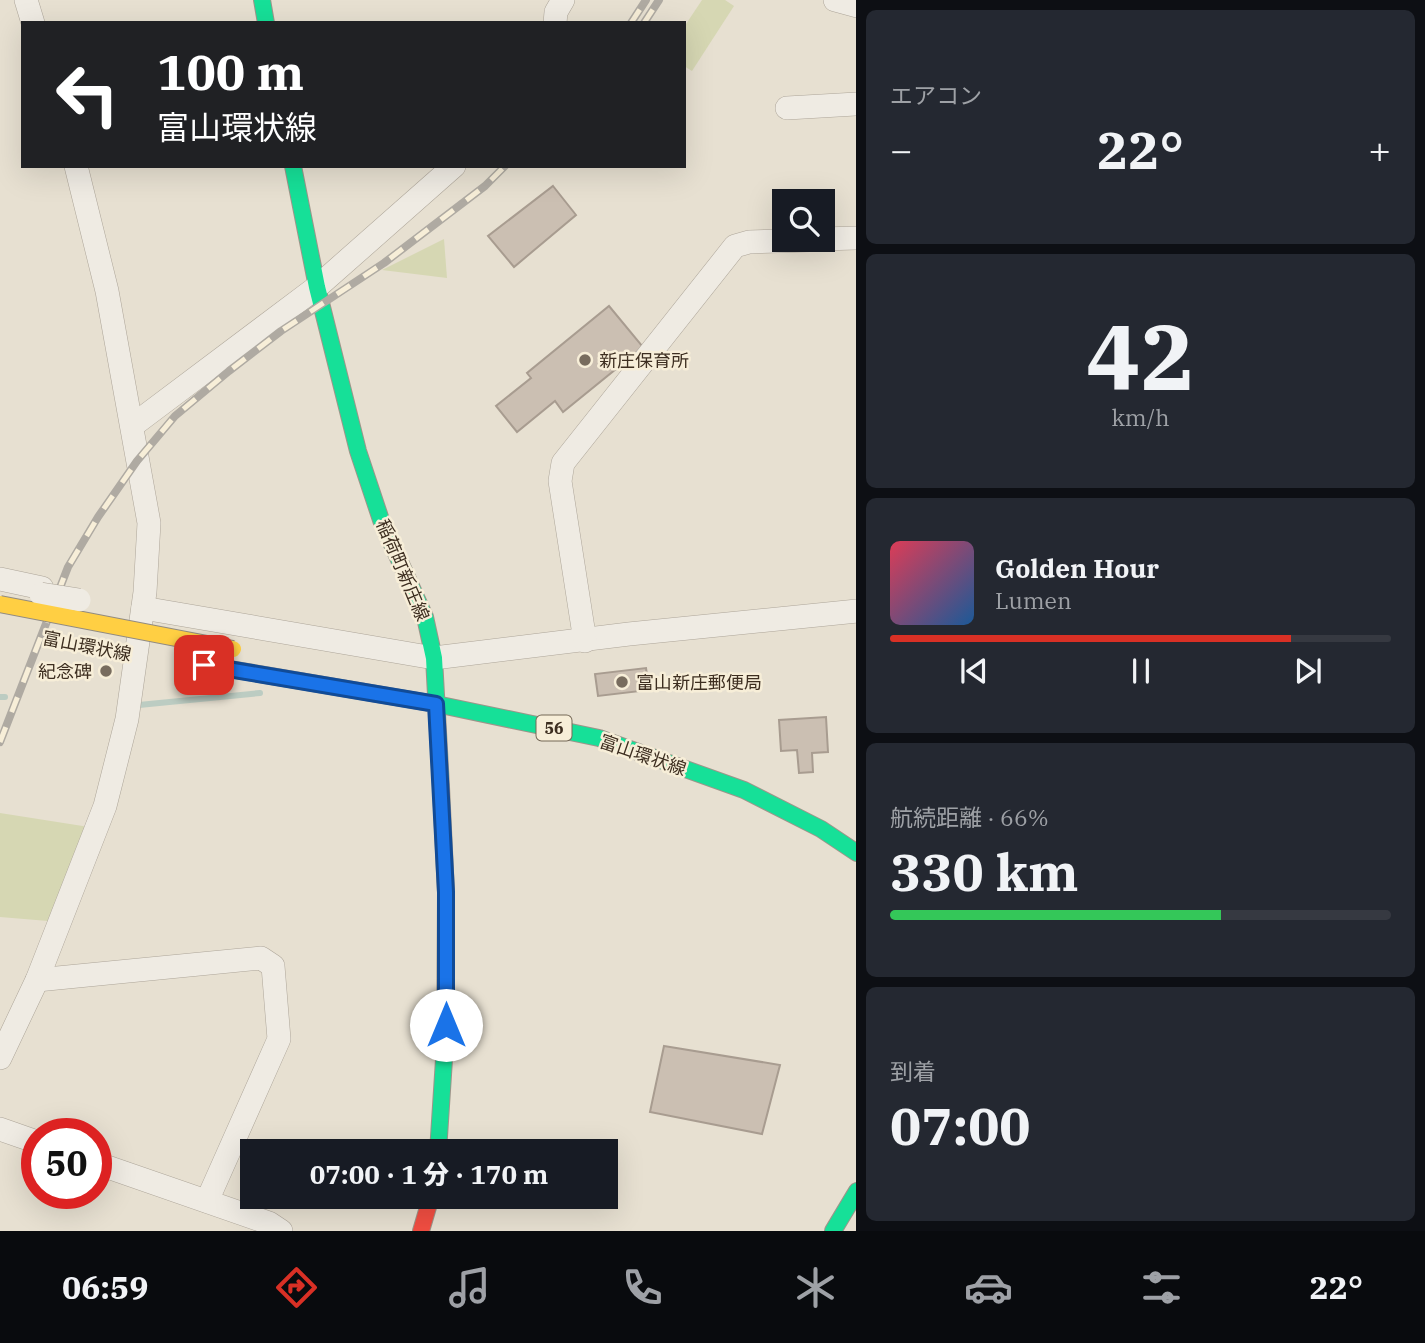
<!DOCTYPE html>
<html lang="ja">
<meta charset="utf-8">
<style>
body{margin:0;font-family:"IBM Plex Serif","Noto Sans JP",serif;background:#242831;color:#f1f3f6;height:100vh;display:flex;flex-direction:column;font-size:26px;white-space:nowrap}
*{box-sizing:border-box;margin:0}
p{font-size:23px;color:#9ea1a6}
.icon{flex:none;width:38px;height:38px;fill:none;stroke:currentColor;stroke-width:2;stroke-linecap:round;stroke-linejoin:round}
.map{position:relative;flex:1;overflow:hidden}
.details{display:flex;flex-direction:column;gap:10px;padding:10px;background:#0d0f14;width:569px}
.details>*{flex:none}
.top-card{position:absolute;left:21px;top:21px;width:665px;height:147px;border-radius:0px;box-shadow:0 7px 28px #0002;background:#202124;color:#fff;overflow:hidden}
.tools{position:absolute;left:772px;top:189px;display:grid;gap:14px}
.tools a{display:grid;place-items:center;width:63px;height:63px;border-radius:0px;background:#171b24;box-shadow:0 7px 28px #0002;font-size:35px}
.speed{position:absolute;left:21px;top:1118px;display:flex;gap:14px;font-size:35px;font-weight:700;text-align:center}
.speed>*{display:grid;place-content:center;width:91px;height:91px;border-radius:50%;background:#171b24;box-shadow:0 7px 28px #0002;line-height:1}
.speed .limit{border:10px solid #d22;background:#fff;color:#111}
.pin{position:absolute;display:grid;place-items:center;width:60px;height:60px;color:#fff;margin:-30px;border-radius:14px;box-shadow:0 4px 10px #0006}
.me{position:absolute;width:77px;margin:-38px;rotate:0deg;stroke-linejoin:round;filter:drop-shadow(0 0 5px #0008)}
.turn{display:flex;align-items:center;gap:24px;height:147px;padding:0 21px;font-size:32px}
.turn .icon{width:91px;height:91px;stroke-width:2.5}
.turn b{display:block;font-size:49px;line-height:60px}
.big{font-size:52px;font-weight:800;line-height:1.1}
.details .card{flex:1;display:flex;flex-direction:column;justify-content:center;gap:10px;min-width:0;padding:0 24px;border-radius:10px;background:#242831}
.details .dial{align-items:center;gap:0}
.dial b{font-size:91px;line-height:1}
.song{display:flex;align-items:center;gap:21px}
.cover{width:84px;height:84px;border-radius:10px;background:linear-gradient(135deg,hsl(350 70% 55%),hsl(210 70% 35%))}
.played{height:7px;border-radius:4px;background:linear-gradient(90deg,#d93025 80%,#363941 80%)}
.keys{display:flex;justify-content:space-around;direction:ltr}
.heat{display:flex;justify-content:space-between;align-items:center;font-size:38px;direction:ltr}
.charge{height:10px;border-radius:5px;background:linear-gradient(90deg,#34c759 66%,#363941 0)}
.trip{position:absolute;left:240px;top:1139px;width:378px;height:70px;border-radius:0px;background:#171b24;box-shadow:0 7px 28px #0002;font-weight:800;line-height:70px;text-align:center}
.tab-bar{display:flex;height:112px;justify-content:space-around;align-items:center;background:#090b0e;color:#9ea1a6}
.tab-bar .icon{width:49px;height:49px}
.tab-bar .on{color:#d93025}
.tab-bar b{font-size:32px;color:#f1f3f6}
main{display:flex;flex:1;min-height:0}
.map>svg:first-child{display:block}
</style>
<main>
<div class="map">
<svg width="857" height="1231" viewBox="0 0 857 1231">
<rect width="100%" height="100%" fill="#e7e0d1"/>
<g fill="#d6d7b3">
<path d="M702 0H725L734 6 692 71 684 66V27Z"/>
<path d="M444 239 447 278 382 270Z"/>
<path d="M0 813 89 827 48 921 0 917Z"/>
</g>
<g fill="none" stroke-linecap="round" stroke-linejoin="round">
<g stroke="#bcccc2" stroke-width="6">
<path d="M0 697H5"/>
<path d="M139 705 260 693"/>
</g>
</g>
<g fill="#cbbfb2" stroke="#a89c90" stroke-width="2">
<path d="M553 186 576 215 514 267 488 236Z"/>
<path d="M609 306 643 347 563 412 555 401 517 432 496 406 531 378 527 373Z"/>
<path d="M646 668 649 690 598 696 595 674Z"/>
<path d="M826 717 828 752 812 753 813 772 799 773 797 750 781 751 779 720Z"/>
<path d="M664 1046 780 1065 762 1134 650 1112Z"/>
</g>
<g fill="none" stroke-linecap="round" stroke-linejoin="round">
<defs>
<g id="street">
<path d="M26 0 33 23"/>
<path d="M835 0 857 6"/>
<path d="M555 23 556 12 563 0"/>
<path d="M787 108 857 104"/>
<path d="M822 239 857 238"/>
<path d="M132 426 317 287 454 166"/>
<path d="M0 579 42 588"/>
<path d="M143 608 434 658 629 634 857 611"/>
<path d="M585 641 560 481 563 463 735 246 749 242 809 240"/>
<path d="M37 980 261 958 273 966 279 1039 207 1201"/>
<path d="M0 1058 37 980 105 806 127 719 145 592 149 523 107 291 76 166"/>
<path d="M0 1129 37 1142"/>
<path d="M96 1163 269 1223 281 1231"/>
</g>
<g id="fast">
<path d="M262 0 266 23"/>
<path d="M293 166 317 287 358 451 381 520 425 617 434 658 441 787"/>
<path d="M230 669 436 704 599 738 744 790 821 829 857 853"/>
<path d="M438 1152 445 1044"/>
<path d="M833 1231 857 1191"/>
</g>
<g id="jam">
<path d="M441 787 446 893 445 1044"/>
<path d="M421 1231 431 1197"/>
</g>
</defs>
<use href="#street" stroke="#ada599" stroke-width="24"/>
<use href="#fast" stroke="#9c958a" stroke-width="18"/>
<use href="#jam" stroke="#9c958a" stroke-width="18"/>
<use href="#street" stroke="#efebe3" stroke-width="23"/>
<use href="#fast" stroke="#16e098" stroke-width="16"/>
<use href="#jam" stroke="#f24e42" stroke-width="16"/>
<defs>
<g id="rail">
<path d="M631 23 646 0"/>
<path d="M644 23 659 0"/>
<path d="M0 742 68 567 98 517 137 461 175 416 229 371 281 331 384 263 485 186 505 166"/>
</g>
</defs>
<use href="#rail" stroke="#afaaa2" stroke-width="8"/>
<use href="#rail" stroke="#f7eed8" stroke-width="5" stroke-dasharray="16" stroke-linecap="butt"/>
<defs>
<path id="street-bridge" d="M41 594 79 600"/>
<path id="slow-bridge" d="M0 604 233 649"/>
</defs>
<use href="#street-bridge" stroke="#ada599" stroke-width="24" stroke-linecap="butt"/>
<use href="#slow-bridge" stroke="#928b80" stroke-width="18" stroke-linecap="butt"/>
<use href="#street-bridge" stroke="#efebe3" stroke-width="23"/>
<use href="#slow-bridge" stroke="#ffcf43" stroke-width="16"/>
</g>
<g fill="none" stroke-linecap="round" stroke-linejoin="round">
<defs>
<path id="route" d="M204 665 436 704 446 892V1025"/>
</defs>
<use href="#route" stroke="#114b97" stroke-width="18"/>
<use href="#route" stroke="#1a73e8" stroke-width="12"/>
</g>
<g fill="#786c5e" stroke="#f7eed8" stroke-width="2.5">
<circle cx="585" cy="360" r="7"/>
<circle cx="106" cy="671" r="7"/>
<circle cx="622" cy="682" r="7"/>
</g>
<g text-anchor="middle" dominant-baseline="central" stroke-width="5" stroke-linejoin="round" paint-order="stroke">
<rect fill="#f7eed8" stroke="#756857" stroke-width="2" x="536.5" y="715.5" width="35" height="25" rx="5"/>
<g font-size="16" font-weight="bold" fill="#3d2e20">
<text x="554" y="728">56</text>
</g>
<g font-size="18" fill="#3d2e20" stroke="#f7eed8" text-anchor="start">
<text x="599" y="360">新庄保育所</text>
<text x="92" y="671" text-anchor="end">紀念碑</text>
<text x="636" y="682">富山新庄郵便局</text>
</g>
<g font-size="18" fill="#3d2e20" stroke="#f7eed8">
<text transform="translate(403 570) rotate(67)">稲荷町新庄線</text>
<text transform="translate(87 646) rotate(11)">富山環状線</text>
<text transform="translate(643 755) rotate(19)">富山環状線</text>
</g>
</g>
</svg>
<div class="tools">
<a><svg class="icon" aria-label="search" viewBox="0 0 24 24"><circle cx="10" cy="10" r="6"/><path d="M15 15l6 6"/></svg></a>
</div>
<div class="speed"><div class="limit">50</div></div>
<div class="pin" style="left:204px;top:665px;background:#d93025"><svg class="icon" aria-label="arrive" viewBox="0 0 24 24"><path d="M6 21V4h12l-3 4 3 4H6"/></svg></div>
<svg class="me" style="left:446px;top:1025px" viewBox="-20 -20 40 40"><circle r="19" fill="#fff"/><path d="M0-13L10 11 0 6-10 11z" fill="#1a73e8"/></svg>
<div class="trip">07:00 · 1 分 · 170 m</div>
<div class="top-card">
<div class="turn"><svg class="icon" aria-label="left" viewBox="0 0 24 24"><path d="M17 20v-9H6M10 6l-5 5 5 5"/></svg><div><b>100 m</b>富山環状線</div></div>
</div>
</div>
<section class="details">
<div class="card"><p>エアコン</p>
<div class="heat"><a>−</a><b class="big">22°</b><a>+</a></div>
</div>
<div class="card dial"><b>42</b><p>km/h</p></div>
<div class="card">
<div class="song"><i class="cover"></i><div><b>Golden Hour</b><p>Lumen</p></div></div>
<div class="played"></div>
<div class="keys"><svg class="icon" aria-label="previous" viewBox="0 0 24 24"><path d="M18 5L8 12l10 7zM5 5v14"/></svg><svg class="icon" aria-label="pause" viewBox="0 0 24 24"><path d="M8 5v14M16 5v14"/></svg><svg class="icon" aria-label="next" viewBox="0 0 24 24"><path d="M6 5l10 7-10 7zM19 5v14"/></svg></div>
</div>
<div class="card"><p>航続距離 · 66%</p><b class="big">330 km</b><div class="charge"></div></div>
<div class="card"><p>到着</p><b class="big">07:00</b></div>
</section>
</main>
<nav class="tab-bar">
<b>06:59</b>
<svg class="icon on" aria-label="directions" viewBox="0 0 24 24"><path d="M12 3l9 9-9 9-9-9zM9 14v-3h6M13 9l2 2-2 2"/></svg>
<svg class="icon" aria-label="music" viewBox="0 0 24 24"><path d="M9 18V5l10-2v13"/><circle cx="6" cy="18" r="3"/><circle cx="16" cy="16" r="3"/></svg>
<svg class="icon" aria-label="phone" viewBox="0 0 24 24"><path d="M5 4h4l2 5-3 2q2 4 5 5l2-3 5 2v4C11 20 4 13 5 4z"/></svg>
<svg class="icon" aria-label="climate" viewBox="0 0 24 24"><path d="M12 3v18M4 7l16 10M4 17L20 7"/></svg>
<svg class="icon" aria-label="car" viewBox="0 0 24 24"><path d="M5 17H2v-5l4-1 3-4h7l3 4 3 1v5h-3M9 17h6M6 11h13"/><circle cx="7" cy="17" r="2"/><circle cx="17" cy="17" r="2"/></svg>
<svg class="icon" aria-label="filters" viewBox="0 0 24 24"><path d="M4 7h16M4 17h16"/><circle cx="9" cy="7" r="2"/><circle cx="15" cy="17" r="2"/></svg>
<b>22°</b>
</nav>
